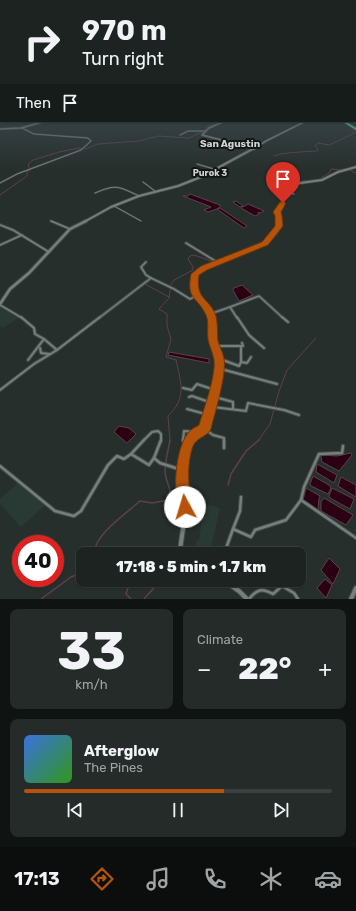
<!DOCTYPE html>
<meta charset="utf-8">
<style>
body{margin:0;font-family:Rubik,sans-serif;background:#252b29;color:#f1f3f6;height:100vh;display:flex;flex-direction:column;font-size:15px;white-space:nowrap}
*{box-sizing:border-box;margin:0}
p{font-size:13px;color:#a0a4a5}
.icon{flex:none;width:22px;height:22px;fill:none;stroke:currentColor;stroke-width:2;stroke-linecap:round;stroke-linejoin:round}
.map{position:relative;height:599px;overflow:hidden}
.details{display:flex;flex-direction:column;gap:10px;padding:10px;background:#0f1312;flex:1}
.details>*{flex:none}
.banner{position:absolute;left:0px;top:0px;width:356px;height:122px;box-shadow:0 1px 3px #0004,0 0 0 1px #3a403e;background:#1c2320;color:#f1f3f6;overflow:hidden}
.speed{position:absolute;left:12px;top:535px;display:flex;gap:8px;font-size:20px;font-weight:700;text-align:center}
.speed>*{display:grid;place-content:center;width:52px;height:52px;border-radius:50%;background:#1c2320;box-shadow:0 1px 3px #0004,0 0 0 1px #3a403e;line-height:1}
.speed .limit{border:6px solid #d22;background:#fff;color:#111}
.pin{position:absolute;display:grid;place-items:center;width:34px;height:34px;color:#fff;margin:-41px -17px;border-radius:50% 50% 50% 0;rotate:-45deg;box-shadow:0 0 4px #0007}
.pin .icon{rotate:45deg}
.me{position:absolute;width:44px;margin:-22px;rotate:354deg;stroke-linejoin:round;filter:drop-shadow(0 0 3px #0008)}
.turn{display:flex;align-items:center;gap:14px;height:84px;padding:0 16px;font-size:18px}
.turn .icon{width:52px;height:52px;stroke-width:2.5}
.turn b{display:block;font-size:28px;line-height:34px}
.then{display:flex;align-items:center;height:38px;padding:0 16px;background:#0003;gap:8px;font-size:15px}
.big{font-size:30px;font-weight:800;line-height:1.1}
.details .widget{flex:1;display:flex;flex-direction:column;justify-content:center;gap:6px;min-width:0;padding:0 14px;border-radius:8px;background:#252b29}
.details .dial{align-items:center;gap:0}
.dial b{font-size:52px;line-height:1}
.song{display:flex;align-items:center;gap:12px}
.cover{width:48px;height:48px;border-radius:6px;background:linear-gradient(135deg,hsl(220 70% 55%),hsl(110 70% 35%))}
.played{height:4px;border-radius:2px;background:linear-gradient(90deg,#b45309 65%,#3a403e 65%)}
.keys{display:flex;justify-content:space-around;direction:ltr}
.heat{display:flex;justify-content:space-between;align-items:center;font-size:22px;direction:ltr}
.details .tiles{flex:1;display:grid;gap:10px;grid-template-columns:1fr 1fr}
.widget:last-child{grid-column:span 2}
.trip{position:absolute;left:76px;top:547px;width:230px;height:40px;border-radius:8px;background:#1c2320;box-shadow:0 1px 3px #0004,0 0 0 1px #3a403e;font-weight:800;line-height:40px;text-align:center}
.tabs{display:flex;height:64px;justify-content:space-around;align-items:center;background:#0b0e0d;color:#a0a4a5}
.tabs .icon{width:28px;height:28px}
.tabs .active{color:#b45309}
.tabs b{font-size:18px;color:#f1f3f6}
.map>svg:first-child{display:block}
</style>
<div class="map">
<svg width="356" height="599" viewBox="0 0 356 599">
<rect width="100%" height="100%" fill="#262f2b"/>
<g fill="#293933">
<path d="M0 306 20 317 3 328 0 326Z"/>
<path d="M18 483 45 505 21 527 0 504V499Z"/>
<path d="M204 503 220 508 210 553 195 549 197 540H199Z"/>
</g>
<g fill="#2c0013" stroke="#5d404d">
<path d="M190 194 220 205V207L217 209 220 208 247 226 244 228 217 209 208 212 204 210 211 207 183 196H188Z"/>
<path d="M236 201 243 206V207L248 204 264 211 260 213 258 212 259 214 255 216 241 208 243 206 240 207 233 202Z"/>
<path d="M242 285 253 295 239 301 233 290 234 288Z"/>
<path d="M169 352 209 359V363L168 355Z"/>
<path d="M119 426 129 428 136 434 127 443 114 432Z"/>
<path d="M351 453 352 455 339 471 322 462 321 457 322 455 337 456Z"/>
<path d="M317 464 337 475 334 483 316 472Z"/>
<path d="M313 476 329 485 331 488 328 494 311 486 310 484Z"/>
<path d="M341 477 356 485V497L338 486Z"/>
<path d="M306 488 320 496 319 498 318 510 303 500Z"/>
<path d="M332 488 354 499 350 509 330 498 329 496Z"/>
<path d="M324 498 353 515 346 525 321 511V502Z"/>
<path d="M329 558 340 569 333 584 321 570Z"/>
<path d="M325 579 332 585 326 598 317 588Z"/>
</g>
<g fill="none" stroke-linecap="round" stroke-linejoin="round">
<g stroke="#5d404d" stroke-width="1">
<path d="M274 156C283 152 306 152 317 151L318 149 315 146 318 143 329 145 355 133 352 128"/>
<path d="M30 170 28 164 33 160 59 152 79 148 85 149 98 144 139 141 158 136 189 138 204 131 208 126 216 124"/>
<path d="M350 170 356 173"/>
<path d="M318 180 329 173 331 169 343 170"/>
<path d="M295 183 294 182 315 180"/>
<path d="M279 190 290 185"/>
<path d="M0 195 27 176V172L30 170"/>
<path d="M269 237C276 229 278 221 275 211L281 205"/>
<path d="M230 256 258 245"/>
<path d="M145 284 169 297"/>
<path d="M170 441 168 416C187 398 181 383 176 360L166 357 171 339 167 326V314L159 309 169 298 171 284 174 280 193 270V267L188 259 190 256 194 255 214 262"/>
<path d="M258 441 270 424 279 391 287 370 316 338"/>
</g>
<g stroke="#5d404d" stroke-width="1.5">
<path d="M228 485 231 474 246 451 259 440"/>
<path d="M95 554C91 537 128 512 140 501L152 503 169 500C172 485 166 485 165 472 165 462 168 451 170 440"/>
<path d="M115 580 124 583 128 588 126 594 131 599"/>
<path d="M41 599 71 577 83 572"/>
<path d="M144 599 161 580"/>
</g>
<defs>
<g id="street-far3">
<path d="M180 135 188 131H205"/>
<path d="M197 164 214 169"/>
<path d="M143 182 155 191"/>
<path d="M0 183 17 174 81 150 91 141 88 138 34 134 22 128"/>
<path d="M280 191 294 194"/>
<path d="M95 193C116 184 118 186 139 196"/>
<path d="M114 206 141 221"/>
</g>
<g id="street-far2">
<path d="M51 221 70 229"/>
<path d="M0 225 13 230 49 252"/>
<path d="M186 243 217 262"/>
<path d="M0 245 22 235"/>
<path d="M146 262 141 267 146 275 151 278"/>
<path d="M0 305 22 318"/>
<path d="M230 307 259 296 283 318"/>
<path d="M210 314 230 307 237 318"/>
<path d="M99 318 151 278 174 289 190 299 196 296"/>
</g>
<g id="street-far1">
<path d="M237 317 249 335 264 348"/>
<path d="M282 317 288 322"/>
<path d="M216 346H241V362"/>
<path d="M241 346H243L242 343"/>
<path d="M40 348 41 353 49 354"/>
<path d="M57 350 100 317"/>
<path d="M220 359 239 366 241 362 247 363 251 357"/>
<path d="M28 360 44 339"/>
<path d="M221 369 277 384"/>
<path d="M183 388 192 390 197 384 215 390"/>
<path d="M0 390 34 364 57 350 44 339 35 334 34 328 21 317"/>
<path d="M189 397 192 396 212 403"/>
<path d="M215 397 233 402V409"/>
<path d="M213 407 246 411 248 403 284 410 299 415"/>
<path d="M187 409 209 415"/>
<path d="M206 430 213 435 224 438V441"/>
<path d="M143 441 152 432 158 431 161 434V441"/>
<path d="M183 441 184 431 195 432"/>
</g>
<g id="street">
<path d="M183 440 186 444"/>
<path d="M224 440V448"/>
<path d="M131 454 144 440"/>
<path d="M154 458 161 440"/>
<path d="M0 466 55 511 74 516 81 511 108 465 117 456 124 459 131 454 149 465 154 458 160 463 182 470"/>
<path d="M301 500 356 538"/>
<path d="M233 529 240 511 241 497"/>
<path d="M224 554 233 529 251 537 255 530 286 520 301 500 304 487 319 454 342 453 343 446"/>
<path d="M249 599C257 589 262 588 273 594L282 586 294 593 298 599"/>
</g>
<g id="secondary-far4">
<path d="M225 121 209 128 202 135 245 146"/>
<path d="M0 129 21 128 46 121"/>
<path d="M258 146 266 141 306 121"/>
</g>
<g id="secondary-far3">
<path d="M241 145 254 149"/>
<path d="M84 222 111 207 139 196 178 186 201 177 260 145"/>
<path d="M279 222 277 212 283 203 280 191 293 184 322 180 338 172 356 167"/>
</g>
<g id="secondary-far2">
<path d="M0 304 10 289 29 273 70 229 86 221"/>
<path d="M211 318 195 289V274C202 269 209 265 217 262 233 256 283 243 279 221"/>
</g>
<path id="secondary-far1" d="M189 441 195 434 205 429 215 395 220 368 211 317"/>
<g id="secondary">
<path d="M183 554 180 552C181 537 185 523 185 508 185 485 179 462 189 440"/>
<path d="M223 580 239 591 247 599"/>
<path d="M351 599 356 588"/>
</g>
<path id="highway" d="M343 121 356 129"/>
</defs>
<use href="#street-far3" stroke="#454c49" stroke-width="2"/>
<use href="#street-far2" stroke="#454c49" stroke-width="3.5"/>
<use href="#street-far1" stroke="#454c49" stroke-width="4"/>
<use href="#street" stroke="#454c49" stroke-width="4.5"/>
<use href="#secondary-far4" stroke="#454c49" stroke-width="2.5"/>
<use href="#secondary-far3" stroke="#454c49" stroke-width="3.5"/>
<use href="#secondary-far2" stroke="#454c49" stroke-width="4.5"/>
<use href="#secondary-far1" stroke="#454c49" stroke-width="5"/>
<use href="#secondary" stroke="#454c49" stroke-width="6"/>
<use href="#highway" stroke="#454c49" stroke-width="3"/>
<use href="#street-far3" stroke="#757f7b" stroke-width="1"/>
<use href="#street-far2" stroke="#757f7b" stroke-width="1.5"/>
<use href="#street-far1" stroke="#757f7b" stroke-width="2"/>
<use href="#street" stroke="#757f7b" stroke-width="2.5"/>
<use href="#secondary-far4" stroke="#757f7b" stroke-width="1.5"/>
<use href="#secondary-far3" stroke="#757f7b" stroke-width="2"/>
<use href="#secondary-far2" stroke="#757f7b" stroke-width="2.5"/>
<use href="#secondary-far1" stroke="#757f7b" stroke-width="3"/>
<use href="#secondary" stroke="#757f7b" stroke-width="4"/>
<use href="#highway" stroke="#54d7ae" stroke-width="2"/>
</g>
<linearGradient id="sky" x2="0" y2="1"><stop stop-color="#151a18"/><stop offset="0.51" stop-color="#414d55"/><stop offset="1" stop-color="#414d55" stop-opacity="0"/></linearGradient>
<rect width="356" height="171" fill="url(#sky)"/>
<path fill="#b45309" stroke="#753606" d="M283 201 286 203 281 212 282 216 283 226 268 245 207 270 199 275C195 300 210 298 216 316 218 324 217 333 218 341 220 347 223 353 224 359 227 374 215 412 211 429 207 437 197 437 193 446 189 457 188 472 189 484 190 493 193 503 190 512L185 514 180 512C172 494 175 447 189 432 191 429 196 427 199 425 204 408 216 376 214 360 213 353 209 346 208 339 207 331 209 322 206 315 197 296 186 300 191 274L201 266 262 242 275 226V216L273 212 280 202Z"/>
<g text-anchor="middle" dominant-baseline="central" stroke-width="4" stroke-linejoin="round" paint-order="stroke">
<g font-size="9" font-weight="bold" fill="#cfd5d3" stroke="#121614">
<text x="210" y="173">Purok 3</text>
</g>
<g font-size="10" font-weight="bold" fill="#cfd5d3" stroke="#121614">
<text x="230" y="144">San Agustin</text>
</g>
</g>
</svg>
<div class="speed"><div class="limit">40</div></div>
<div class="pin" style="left:283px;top:203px;background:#d93025"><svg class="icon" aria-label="arrive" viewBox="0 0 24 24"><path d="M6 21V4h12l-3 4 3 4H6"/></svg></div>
<svg class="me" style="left:185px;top:507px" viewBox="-20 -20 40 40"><circle r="19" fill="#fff"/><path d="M0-13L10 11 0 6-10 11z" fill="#b45309"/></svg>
<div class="trip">17:18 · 5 min · 1.7 km</div>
<div class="banner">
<div class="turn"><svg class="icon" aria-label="right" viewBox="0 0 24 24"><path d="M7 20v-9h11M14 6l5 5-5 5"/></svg><div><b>970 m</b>Turn right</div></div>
<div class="then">Then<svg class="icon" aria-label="arrive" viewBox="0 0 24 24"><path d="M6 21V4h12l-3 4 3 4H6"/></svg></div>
</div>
</div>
<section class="details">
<div class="tiles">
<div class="widget dial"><b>33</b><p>km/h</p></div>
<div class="widget"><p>Climate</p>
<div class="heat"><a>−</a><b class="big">22°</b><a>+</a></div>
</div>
<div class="widget">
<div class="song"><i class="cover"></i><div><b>Afterglow</b><p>The Pines</p></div></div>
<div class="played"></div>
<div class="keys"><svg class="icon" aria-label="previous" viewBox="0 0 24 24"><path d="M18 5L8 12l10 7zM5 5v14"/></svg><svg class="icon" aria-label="pause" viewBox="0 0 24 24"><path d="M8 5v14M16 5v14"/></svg><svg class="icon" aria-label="next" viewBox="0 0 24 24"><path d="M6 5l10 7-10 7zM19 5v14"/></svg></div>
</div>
</div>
</section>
<nav class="tabs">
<b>17:13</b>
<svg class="icon active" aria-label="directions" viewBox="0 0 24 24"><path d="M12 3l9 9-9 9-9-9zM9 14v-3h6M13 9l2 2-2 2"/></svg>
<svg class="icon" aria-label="music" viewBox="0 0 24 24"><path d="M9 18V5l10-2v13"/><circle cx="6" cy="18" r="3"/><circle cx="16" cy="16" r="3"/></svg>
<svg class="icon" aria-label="phone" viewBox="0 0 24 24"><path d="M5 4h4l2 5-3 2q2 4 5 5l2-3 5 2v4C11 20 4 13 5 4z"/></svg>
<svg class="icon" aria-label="climate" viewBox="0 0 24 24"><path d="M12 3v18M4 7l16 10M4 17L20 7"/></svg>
<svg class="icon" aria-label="car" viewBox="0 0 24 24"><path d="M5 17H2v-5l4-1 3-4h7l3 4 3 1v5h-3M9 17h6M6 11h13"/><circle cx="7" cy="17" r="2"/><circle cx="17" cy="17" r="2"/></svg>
</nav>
